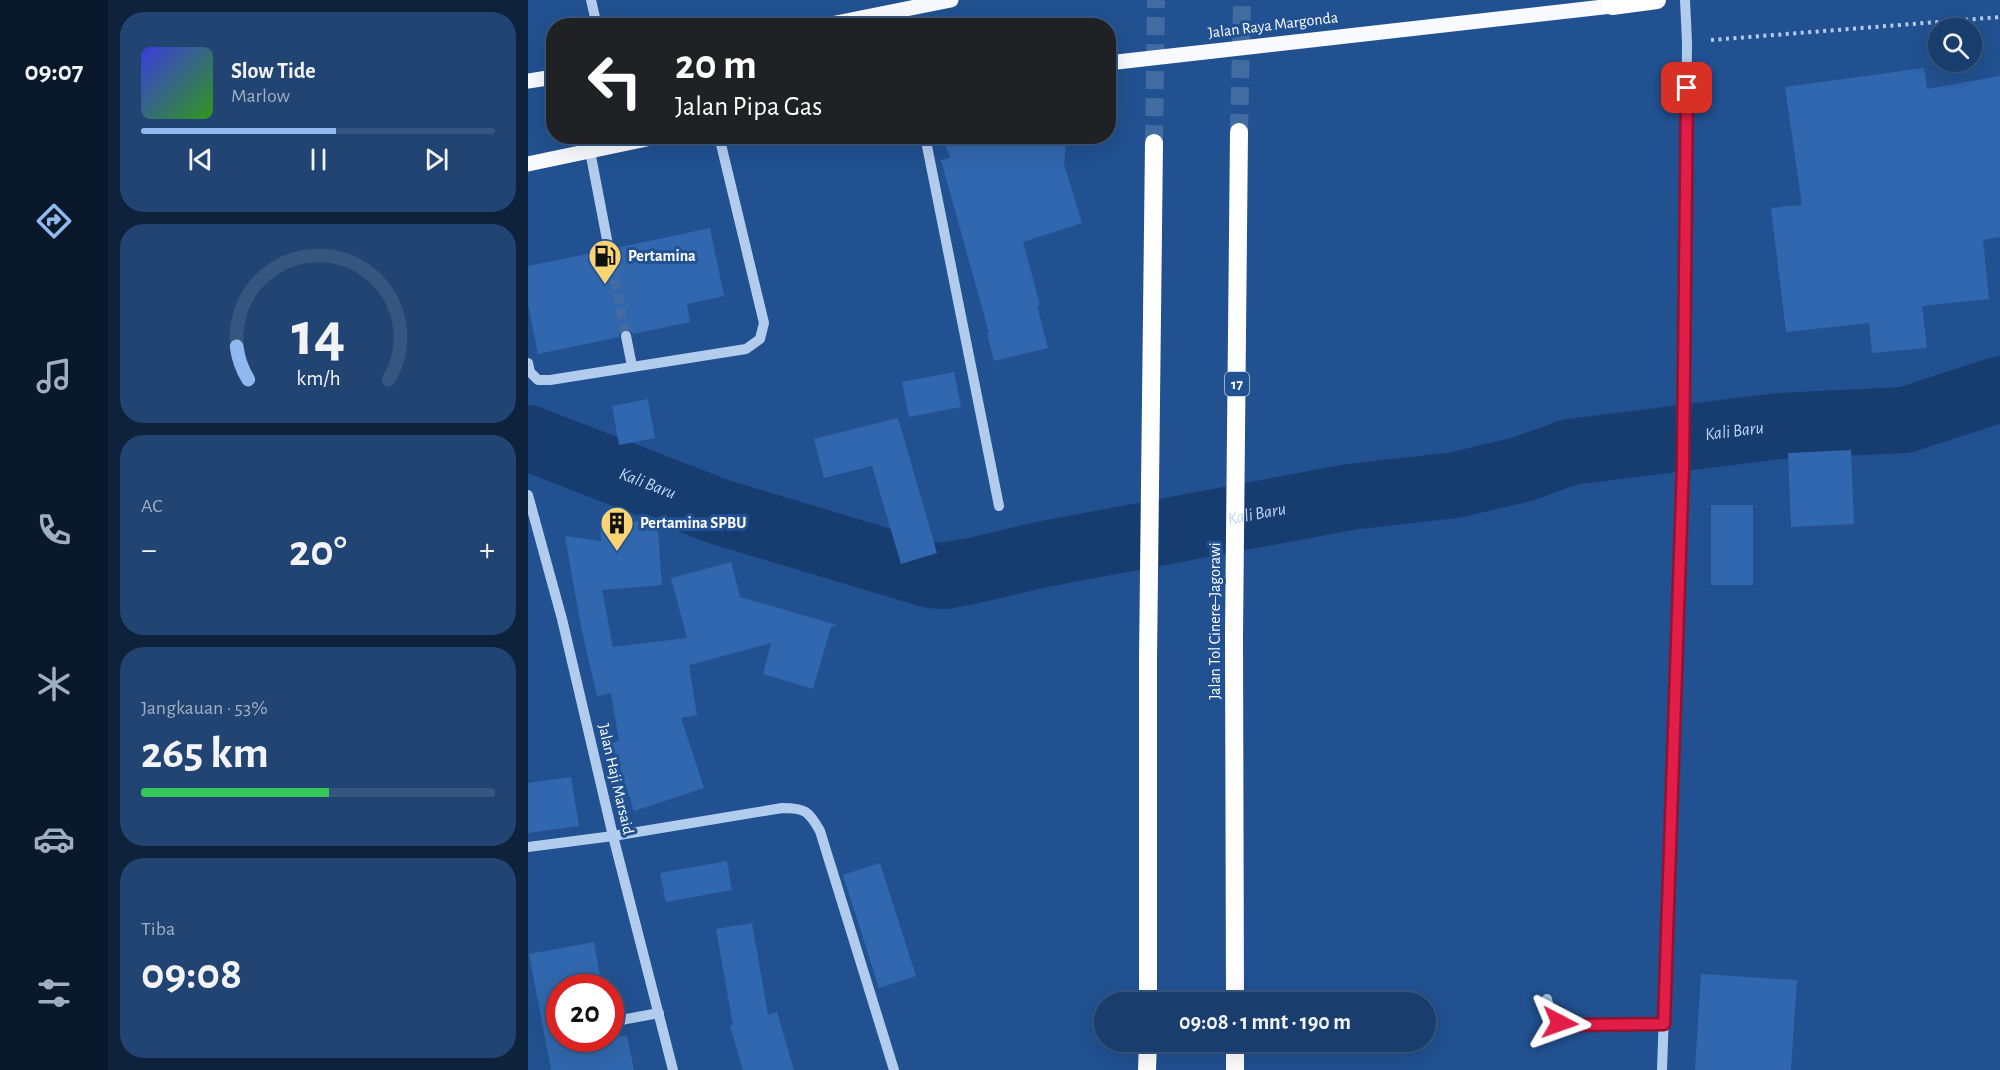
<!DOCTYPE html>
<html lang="id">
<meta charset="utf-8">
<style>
body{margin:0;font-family:"Alegreya Sans",sans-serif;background:#224472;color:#f1f3f6;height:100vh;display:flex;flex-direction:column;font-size:22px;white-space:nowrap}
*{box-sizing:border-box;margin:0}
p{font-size:20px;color:#9faec2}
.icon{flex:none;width:33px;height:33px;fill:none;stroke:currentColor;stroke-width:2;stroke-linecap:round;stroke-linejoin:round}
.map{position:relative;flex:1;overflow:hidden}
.side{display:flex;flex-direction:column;gap:12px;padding:12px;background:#0e223b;width:420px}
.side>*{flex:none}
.guide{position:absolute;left:18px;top:18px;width:570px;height:126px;border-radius:24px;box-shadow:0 6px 24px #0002,0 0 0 2px #37567f;background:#202124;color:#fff;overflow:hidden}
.controls{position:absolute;left:1400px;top:18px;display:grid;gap:12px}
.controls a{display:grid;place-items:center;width:54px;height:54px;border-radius:50%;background:#193d6c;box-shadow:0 6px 24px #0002,0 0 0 2px #37567f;font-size:30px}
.speed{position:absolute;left:18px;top:974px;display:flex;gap:12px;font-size:30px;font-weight:700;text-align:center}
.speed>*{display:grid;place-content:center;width:78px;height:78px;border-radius:50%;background:#193d6c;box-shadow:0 6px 24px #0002,0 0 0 2px #37567f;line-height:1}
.speed .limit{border:9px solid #d22;background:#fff;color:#111}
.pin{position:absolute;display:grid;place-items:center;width:51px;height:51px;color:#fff;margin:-26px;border-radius:12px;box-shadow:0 3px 9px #0006}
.me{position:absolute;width:66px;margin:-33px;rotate:94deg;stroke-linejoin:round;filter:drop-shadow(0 0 4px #0008)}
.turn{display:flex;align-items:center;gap:21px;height:126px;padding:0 30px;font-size:27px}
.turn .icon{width:78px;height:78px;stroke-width:2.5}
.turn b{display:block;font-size:42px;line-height:51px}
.big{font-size:45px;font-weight:700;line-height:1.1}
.side .card{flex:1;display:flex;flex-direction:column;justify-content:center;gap:9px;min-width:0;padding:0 21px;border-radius:24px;background:#224472}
.side .dial{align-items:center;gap:0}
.dial svg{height:156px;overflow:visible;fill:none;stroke:#37567f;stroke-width:7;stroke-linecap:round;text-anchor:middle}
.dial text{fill:#f1f3f6;stroke:none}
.song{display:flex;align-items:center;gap:18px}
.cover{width:72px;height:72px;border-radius:9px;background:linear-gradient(135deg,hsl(240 70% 55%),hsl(110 70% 35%))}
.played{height:6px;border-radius:3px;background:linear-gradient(90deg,#90b9f0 55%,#37567f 55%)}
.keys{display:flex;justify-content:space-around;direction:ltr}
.heat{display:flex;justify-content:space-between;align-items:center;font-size:33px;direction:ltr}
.charge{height:9px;border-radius:4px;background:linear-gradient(90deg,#34c759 53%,#37567f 0)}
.trip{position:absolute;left:566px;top:992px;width:342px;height:60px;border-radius:30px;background:#193d6c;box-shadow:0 6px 24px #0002,0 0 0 2px #37567f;font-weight:700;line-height:60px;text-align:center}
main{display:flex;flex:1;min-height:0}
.tabs{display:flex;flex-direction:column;width:108px;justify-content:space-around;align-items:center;background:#0a182b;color:#9faec2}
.tabs .icon{width:42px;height:42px}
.tabs .current{color:#90b9f0}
.tabs b{font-size:27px;color:#f1f3f6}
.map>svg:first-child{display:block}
</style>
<main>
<nav class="tabs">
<b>09:07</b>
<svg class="icon current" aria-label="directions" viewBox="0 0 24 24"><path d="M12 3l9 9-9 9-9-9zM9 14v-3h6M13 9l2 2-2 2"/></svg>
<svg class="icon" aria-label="music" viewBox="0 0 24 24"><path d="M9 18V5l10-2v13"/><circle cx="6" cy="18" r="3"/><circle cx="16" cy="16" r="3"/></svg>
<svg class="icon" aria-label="phone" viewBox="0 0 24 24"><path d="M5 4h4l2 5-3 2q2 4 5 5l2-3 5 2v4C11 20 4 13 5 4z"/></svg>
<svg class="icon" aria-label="climate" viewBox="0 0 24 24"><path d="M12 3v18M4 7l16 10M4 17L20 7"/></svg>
<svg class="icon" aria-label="car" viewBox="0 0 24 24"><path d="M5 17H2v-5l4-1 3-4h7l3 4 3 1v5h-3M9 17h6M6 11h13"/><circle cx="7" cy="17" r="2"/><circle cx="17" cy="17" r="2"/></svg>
<svg class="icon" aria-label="filters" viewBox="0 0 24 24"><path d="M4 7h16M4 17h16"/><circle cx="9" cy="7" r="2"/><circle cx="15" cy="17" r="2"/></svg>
</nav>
<section class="side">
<div class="card">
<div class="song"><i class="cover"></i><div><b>Slow Tide</b><p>Marlow</p></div></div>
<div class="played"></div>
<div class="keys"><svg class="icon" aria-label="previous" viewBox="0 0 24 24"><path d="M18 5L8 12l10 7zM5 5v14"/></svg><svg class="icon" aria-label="pause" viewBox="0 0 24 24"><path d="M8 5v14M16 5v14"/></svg><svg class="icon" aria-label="next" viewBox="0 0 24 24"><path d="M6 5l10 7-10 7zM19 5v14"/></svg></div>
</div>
<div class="card dial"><svg viewBox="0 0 100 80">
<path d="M14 69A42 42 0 1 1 86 69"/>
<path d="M14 69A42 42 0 0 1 8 52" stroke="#90b9f0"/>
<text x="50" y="56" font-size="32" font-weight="700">14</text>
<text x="50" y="72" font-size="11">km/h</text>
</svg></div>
<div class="card"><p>AC</p>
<div class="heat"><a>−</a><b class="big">20°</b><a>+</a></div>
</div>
<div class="card"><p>Jangkauan · 53%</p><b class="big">265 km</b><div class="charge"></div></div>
<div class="card"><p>Tiba</p><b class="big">09:08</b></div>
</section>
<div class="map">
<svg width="1472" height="1070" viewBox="0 0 1472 1070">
<rect width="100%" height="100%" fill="#215190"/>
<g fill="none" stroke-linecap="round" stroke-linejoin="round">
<path stroke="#173c70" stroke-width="66" id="s1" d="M0 438 192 512 402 575 416 576 444 571 516 554 822 497 927 485 995 469 1042 452 1251 426 1377 420 1472 389"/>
</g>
<g fill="#3167ae">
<path d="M1396 68 1399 89 1472 76V237L1455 240 1461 299 1394 306 1399 348 1344 353 1341 323 1258 332 1243 208 1274 205 1257 87Z"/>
<path d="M415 136H539L536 164 554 223 495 242 512 305 509 306 520 348 466 361 459 333H461L413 160 422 158Z"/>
<path d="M182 228 196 296 159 304 162 322 105 334 101 329H96L91 333V337L10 354 0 305V266L74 251 78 257H83L88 253V248Z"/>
<path d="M426 372 433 407 381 417 374 382Z"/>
<path d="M120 399 127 438 91 445 84 406Z"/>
<path d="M370 418 409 553 373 564 344 466 296 478 286 439Z"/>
<path d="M1323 450 1326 524 1263 527 1260 453Z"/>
<rect x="1183" y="505" width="42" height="80"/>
<path d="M129 520 134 585 74 590 85 647 159 638 143 578 203 562 212 597 309 625 303 627 285 689 235 674 243 643 161 665 169 715 153 718 176 788 106 811 84 743 91 741 83 693 69 696 53 627 37 536 73 541 72 524Z"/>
<path d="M43 777 51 826 0 833V783Z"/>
<path d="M199 861 204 890 138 902 132 873Z"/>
<path d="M352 863 388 976 351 988 315 875Z"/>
<path d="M224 923 240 1015 249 1012 266 1070H215L202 1026 205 1025 188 929Z"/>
<path d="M66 942 74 987H32V1038H82V1036L83 1038 99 1035 106 1070H23L1 954Z"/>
<path d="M1173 974 1269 980 1263 1070H1167Z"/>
</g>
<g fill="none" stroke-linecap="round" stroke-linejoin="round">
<path stroke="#426ba1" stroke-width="10" stroke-dasharray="10 5" stroke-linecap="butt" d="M81 250 98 336"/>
<g stroke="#426ba1" stroke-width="18" stroke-dasharray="18 9" stroke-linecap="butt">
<path d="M711 132 714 0"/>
<path d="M626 143 628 0"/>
</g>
<path stroke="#b2cced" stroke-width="4" stroke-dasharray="3 4.5" stroke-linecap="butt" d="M1183 40 1472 17"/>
<g stroke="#b2cced" stroke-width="10">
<path d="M63 0 69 26"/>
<path d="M397 136 471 506"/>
<path d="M62 151 81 250"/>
<path d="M98 336 104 366"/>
<path d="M0 363 2 372 10 380H22L218 349 232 339 236 323 191 136"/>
<path d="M0 495 34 619 85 836 145 1070"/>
<path d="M0 847 85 836 254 808C277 808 281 811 292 831L366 1070"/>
<path d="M1019 999C1023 1017 1026 1022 1044 1025L1136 1024"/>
<path d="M82 1022 131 1013"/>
<path d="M1134 1070 1155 466 1159 42 1157 0"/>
</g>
<g stroke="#f8faff" stroke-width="15">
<path d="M293 26 423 0"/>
<path d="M580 63 1084 6"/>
<path d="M0 81 26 77"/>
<path d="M0 164 133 136"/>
</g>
<g stroke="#fff" stroke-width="18">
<path d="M1084 0V6L1129 0"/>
<path d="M620 1002V659L626 143"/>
<path d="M707 1002 706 636 711 132"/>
<path d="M707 1041V1070"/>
<path d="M619 1070 620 1041"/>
</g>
</g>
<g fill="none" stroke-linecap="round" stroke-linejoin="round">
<defs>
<path id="route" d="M1032 1023 1044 1025 1136 1024 1155 466 1159 88"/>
</defs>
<use href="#route" stroke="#92132f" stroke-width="15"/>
<use href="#route" stroke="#e11d48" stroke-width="10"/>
</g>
<defs>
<symbol id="fuel-pin" viewBox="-11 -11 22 30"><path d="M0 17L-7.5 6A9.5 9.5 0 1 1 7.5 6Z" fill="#f9d473" stroke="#215190"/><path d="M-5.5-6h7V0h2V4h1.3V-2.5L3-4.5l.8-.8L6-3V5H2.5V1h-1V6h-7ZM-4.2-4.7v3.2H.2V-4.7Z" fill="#111"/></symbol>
<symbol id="building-pin" viewBox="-11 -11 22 30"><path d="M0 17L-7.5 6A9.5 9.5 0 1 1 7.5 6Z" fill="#f9d473" stroke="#215190"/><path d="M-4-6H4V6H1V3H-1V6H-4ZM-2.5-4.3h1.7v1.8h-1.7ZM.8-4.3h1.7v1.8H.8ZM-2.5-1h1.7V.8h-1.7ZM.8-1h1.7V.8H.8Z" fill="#111"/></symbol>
</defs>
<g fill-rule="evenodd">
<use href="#fuel-pin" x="58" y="237" width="38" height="52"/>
<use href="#building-pin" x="70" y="504" width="38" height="52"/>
</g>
<g text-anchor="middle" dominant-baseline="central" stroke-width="6" stroke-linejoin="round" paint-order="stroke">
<rect fill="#215190" stroke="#bccbde" stroke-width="1.5" x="697" y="372" width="24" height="24" rx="4.5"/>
<g font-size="15" font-weight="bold" fill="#fff">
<text x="709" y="384">17</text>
</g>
<g font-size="16" fill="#fff" stroke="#215190">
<text transform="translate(745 25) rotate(-7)">Jalan Raya Margonda</text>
<text transform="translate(687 621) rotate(-90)">Jalan Tol Cinere–Jagorawi</text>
<text transform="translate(88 779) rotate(77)">Jalan Haji Marsaid</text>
</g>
<g font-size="16" font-weight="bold" fill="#fff" stroke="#215190" text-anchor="start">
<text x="100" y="256">Pertamina</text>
<text x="112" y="523">Pertamina SPBU</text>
</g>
<g font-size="18" font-style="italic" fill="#bed6f4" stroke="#215190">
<text stroke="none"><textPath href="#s1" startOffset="1244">Kali Baru</textPath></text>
<text stroke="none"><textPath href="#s1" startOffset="128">Kali Baru</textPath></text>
<text stroke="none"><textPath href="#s1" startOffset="758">Kali Baru</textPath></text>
</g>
</g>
</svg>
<div class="controls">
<a><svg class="icon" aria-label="search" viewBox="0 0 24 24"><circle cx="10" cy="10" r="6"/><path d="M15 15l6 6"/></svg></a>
</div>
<div class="speed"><div class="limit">20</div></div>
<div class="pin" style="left:1159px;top:88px;background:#d93025"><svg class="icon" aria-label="arrive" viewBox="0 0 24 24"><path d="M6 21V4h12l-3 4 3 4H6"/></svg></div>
<svg class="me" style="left:1032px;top:1023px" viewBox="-20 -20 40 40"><path d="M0-17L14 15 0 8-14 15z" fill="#e11d48" stroke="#fff" stroke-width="4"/></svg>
<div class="trip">09:08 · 1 mnt · 190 m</div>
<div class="guide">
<div class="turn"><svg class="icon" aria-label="left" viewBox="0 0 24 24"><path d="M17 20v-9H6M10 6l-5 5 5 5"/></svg><div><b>20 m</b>Jalan Pipa Gas</div></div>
</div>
</div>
</main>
